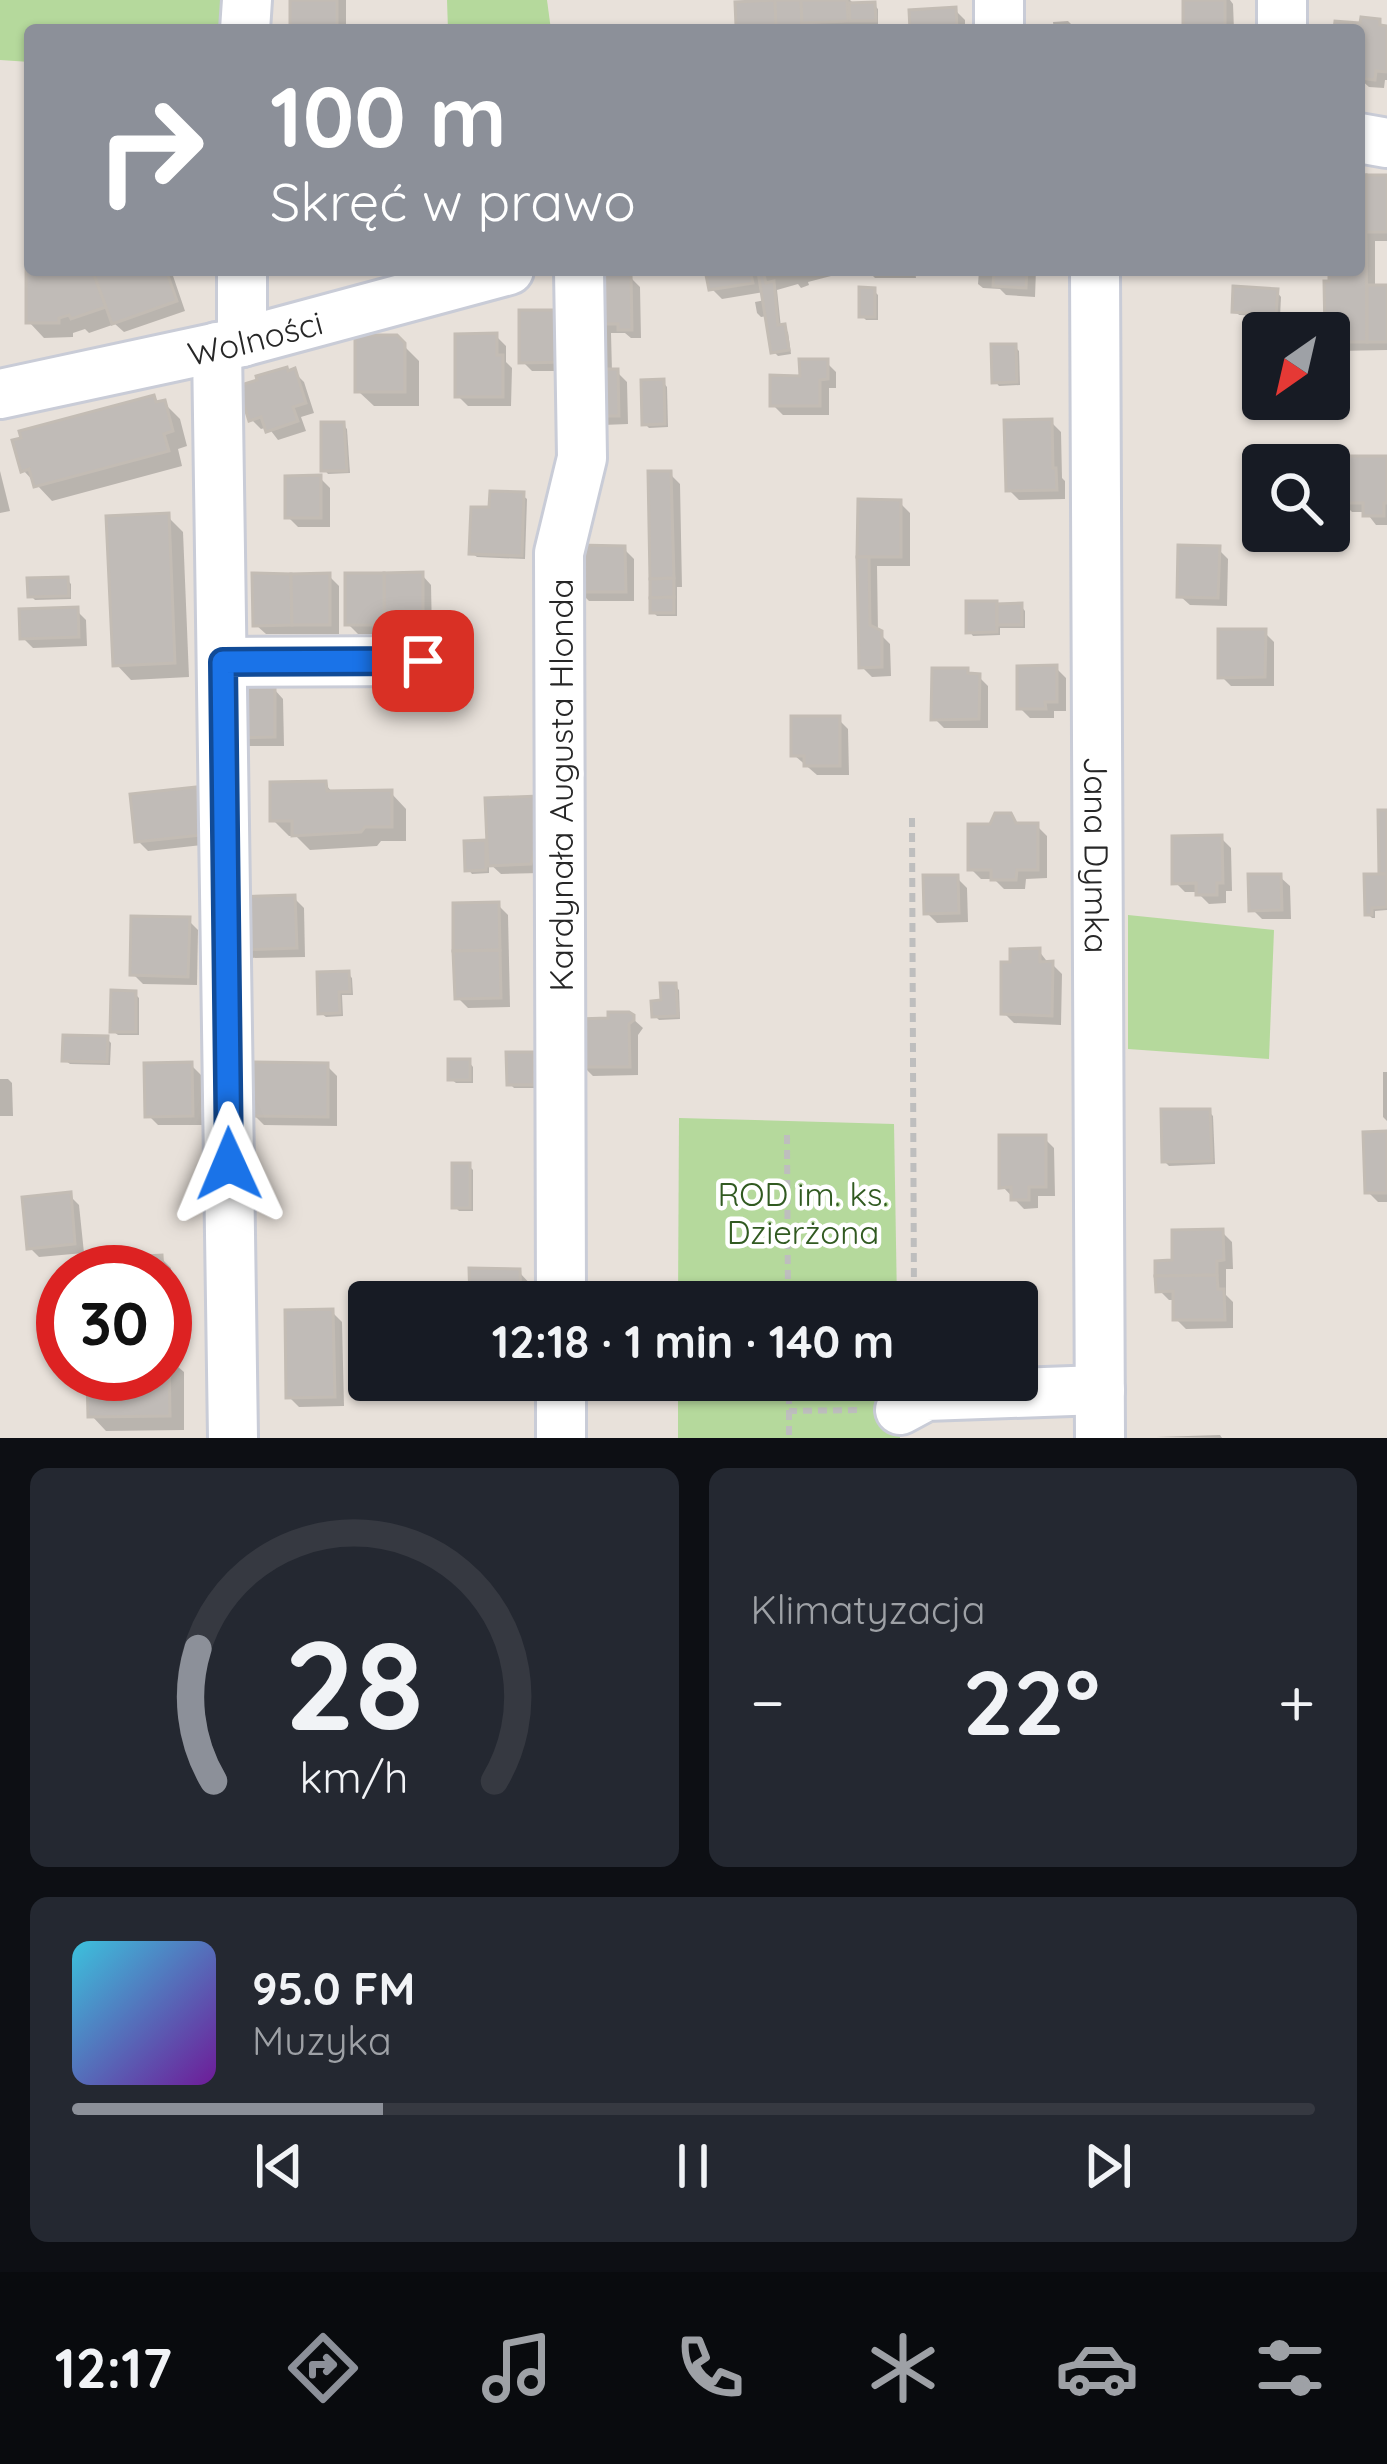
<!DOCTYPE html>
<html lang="pl">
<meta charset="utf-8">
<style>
body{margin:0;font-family:Quicksand,sans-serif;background:#242831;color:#f1f3f6;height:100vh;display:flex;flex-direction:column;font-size:45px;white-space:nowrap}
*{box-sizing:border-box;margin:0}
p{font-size:39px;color:#9ea1a6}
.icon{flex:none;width:66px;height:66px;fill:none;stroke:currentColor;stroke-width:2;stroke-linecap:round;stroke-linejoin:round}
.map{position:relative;height:1438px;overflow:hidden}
.drawer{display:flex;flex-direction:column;gap:30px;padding:30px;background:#0d0f14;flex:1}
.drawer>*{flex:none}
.hud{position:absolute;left:24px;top:24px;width:1341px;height:252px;border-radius:12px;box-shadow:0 3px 9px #0004;background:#8c9099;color:#fff;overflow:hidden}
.needle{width:78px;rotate:214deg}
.controls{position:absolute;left:1242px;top:312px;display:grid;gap:24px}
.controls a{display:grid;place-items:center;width:108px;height:108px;border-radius:12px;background:#171b24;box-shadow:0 3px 9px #0004;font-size:60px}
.speed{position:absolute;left:36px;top:1245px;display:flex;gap:24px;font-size:60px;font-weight:700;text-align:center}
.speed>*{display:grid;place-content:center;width:156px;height:156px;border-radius:50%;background:#171b24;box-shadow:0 3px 9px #0004;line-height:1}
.speed .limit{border:18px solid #d22;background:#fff;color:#111}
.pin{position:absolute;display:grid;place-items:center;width:102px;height:102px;color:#fff;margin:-51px;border-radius:24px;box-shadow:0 6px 18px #0006}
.me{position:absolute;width:132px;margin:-66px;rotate:359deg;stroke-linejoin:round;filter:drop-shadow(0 0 9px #0008)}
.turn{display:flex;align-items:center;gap:42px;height:252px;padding:0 48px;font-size:54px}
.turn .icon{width:156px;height:156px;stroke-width:2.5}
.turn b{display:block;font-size:84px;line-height:102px}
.big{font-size:90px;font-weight:700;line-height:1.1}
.drawer .tile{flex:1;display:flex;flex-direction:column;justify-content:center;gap:18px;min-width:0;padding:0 42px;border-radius:18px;background:#242831}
.drawer .dial{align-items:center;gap:0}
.dial svg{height:312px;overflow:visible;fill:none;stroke:#363941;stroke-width:7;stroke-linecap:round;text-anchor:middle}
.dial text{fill:#f1f3f6;stroke:none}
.song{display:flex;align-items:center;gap:36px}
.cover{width:144px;height:144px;border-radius:18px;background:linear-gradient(135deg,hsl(190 70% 55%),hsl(280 70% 35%))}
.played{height:12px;border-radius:6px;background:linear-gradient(90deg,#8c9099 25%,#363941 25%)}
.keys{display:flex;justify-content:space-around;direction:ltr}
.heat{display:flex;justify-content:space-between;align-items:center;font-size:66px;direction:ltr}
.drawer .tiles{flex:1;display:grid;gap:30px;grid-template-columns:1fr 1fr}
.tile:last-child{grid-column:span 2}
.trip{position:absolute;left:348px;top:1281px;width:690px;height:120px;border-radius:12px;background:#171b24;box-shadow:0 3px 9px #0004;font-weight:700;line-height:120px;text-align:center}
.menu{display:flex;height:192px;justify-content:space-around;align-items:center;background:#090b0e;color:#9ea1a6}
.menu .icon{width:84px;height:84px}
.menu .active{color:#8c9099}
.menu b{font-size:54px;color:#f1f3f6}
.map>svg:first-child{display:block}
</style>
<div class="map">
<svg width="1387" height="1438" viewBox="0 0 1387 1438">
<rect width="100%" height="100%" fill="#e8e1da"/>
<g fill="#b5d99c">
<path d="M0 0H236L234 30H30V62L0 60Z"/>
<path d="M447 0H547L551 30H448Z"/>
<path d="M1128 915 1274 930 1269 1059 1128 1049Z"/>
<path d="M679 1118 894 1124 897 1302H678Z"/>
<path d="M678 1380H899L900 1438H678Z"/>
</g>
<g fill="#0003">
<rect x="293" y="0" width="53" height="30"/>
<path d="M804 0H850L856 6 874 5 878 9V24H856L857 29 846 30H813L804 21 805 30 743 29 739 25 738 5Z"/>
<path d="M1186 0H1230L1233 4 1234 30H1186Z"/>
<path d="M955 10 965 20V30H913Z"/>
<path d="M1068 21 1077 30H1054L1053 22Z"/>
<path d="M1379 22 1387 29V80H1385L1384 88 1369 87 1359 78V30H1337Z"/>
<path d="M1359 178H1387V241H1375V288H1387V350L1338 351 1329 342 1332 270H1359Z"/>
<path d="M30 241V270H98L102 274 113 270H171L185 311 124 332 115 324 89 333 85 329 73 333V337L44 338 29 322Z"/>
<path d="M708 270H764L769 274 767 270H829L831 276 808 282 809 285 801 288 798 284 777 290 781 328 788 332 791 354 778 356 774 352 768 316 761 317 757 313 755 302 766 300 764 292 722 299 712 289Z"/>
<path d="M867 270H915L916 278H875Z"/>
<path d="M979 270H1036L1035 297 1006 295 1000 289 983 288 978 284Z"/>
<path d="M630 277 640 287 641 338H631L625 333H611L612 372H617L627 382 628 424 603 425 591 278Z"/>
<path d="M874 291 878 295V320H866L862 316Z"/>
<path d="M1277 292 1281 297 1280 317 1239 315 1235 310Z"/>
<path d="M522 313 580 371H532L522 361Z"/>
<path d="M496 336 506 346V362L512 368 511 406H468L458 396Z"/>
<path d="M396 338 419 361V406H374L358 391Z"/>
<path d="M1015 347 1019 351 1020 385 999 386 995 381Z"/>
<path d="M826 362 836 372V388H829V415H783L773 405Z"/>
<path d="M294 372 304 382 314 413 301 417 306 431 278 440 268 427 261 429 251 419 289 373Z"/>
<path d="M663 382 667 387 668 427 649 428 645 424Z"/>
<path d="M153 398 159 405 164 403 180 419 187 446 178 449 182 466 52 501 23 470Z"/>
<path d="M1051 422 1061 432 1062 478 1065 481V499L1019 500 1009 490Z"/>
<path d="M343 425 347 429 350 473 328 474 324 469Z"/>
<path d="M1387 460V525H1376L1366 512H1352L1342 502Z"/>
<path d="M0 471 10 511 0 513Z"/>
<path d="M670 474 680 484 682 587H677V616H657L653 612Z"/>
<path d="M320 478 330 488V527H298L288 517Z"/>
<path d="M522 495 527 499 525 559 477 557 472 553 492 510Z"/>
<path d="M861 502 900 503 910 513V566H877L878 632 890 644 891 676 872 677 862 667Z"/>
<path d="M167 516 183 532 189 677 131 680 116 664Z"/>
<path d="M624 549 634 559V601H589L579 591Z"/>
<path d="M1218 549 1228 559 1227 606 1190 605 1180 596Z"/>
<path d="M422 575 431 585 432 634H358L348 624Z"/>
<path d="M329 576 339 586V634H266L256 625Z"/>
<path d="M67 580 71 584V599L35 600 31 596Z"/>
<path d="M1021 606 1025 611V628H1000V635L973 636 969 631Z"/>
<path d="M76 610 86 620 87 646 33 648 23 638Z"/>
<path d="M1264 632 1274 642V686H1231L1221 676Z"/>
<path d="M1056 668 1066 678V711H1054V718H1030L1020 708Z"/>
<path d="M967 671 972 676H978L988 686V728H944L934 718Z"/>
<path d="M274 689 283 699 284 746H240Z"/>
<path d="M838 719 848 729 849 775H817L794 755Z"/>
<path d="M325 784 334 794 391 793 406 809V841H381L377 846 310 850 296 836H289L273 820Z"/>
<path d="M196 791 206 800 211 844 148 851 138 841Z"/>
<path d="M538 799 540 873 501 874 489 863V873L472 874 468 869 484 843 490 849Z"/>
<path d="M1387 813V910L1375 911V918H1372L1368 914 1382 877Z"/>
<path d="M1010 816 1020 826H1037L1047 836V878L1026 879 1025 889H1004L994 879H981L971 869 992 826Z"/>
<path d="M1221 838 1231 848 1232 891H1226V903L1209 904 1197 892H1185L1175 882Z"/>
<path d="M1280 877 1290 886 1291 919H1262L1252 909Z"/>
<path d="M957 878 967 888 968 922 937 923 927 913Z"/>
<path d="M294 898 304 908 305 957 248 958 238 949Z"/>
<path d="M498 905 508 915 510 1007 468 1008 458 998Z"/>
<path d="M188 920 198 930 197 985 143 984 133 974Z"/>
<path d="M1039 951 1049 964H1052L1062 974 1061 1025 1014 1023 1004 1013Z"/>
<path d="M348 974 352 978 353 995H342L343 1016 326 1017 321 1013Z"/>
<path d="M675 986 679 990 680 1019 659 1020 655 1016Z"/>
<path d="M135 994 139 998V1035H118L113 1031Z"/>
<path d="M632 1018 643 1028 638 1035V1075L593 1076 583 1066Z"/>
<path d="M107 1039 111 1043 110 1065 70 1064 65 1060Z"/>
<path d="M532 1055 536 1059 537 1088H514L510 1084Z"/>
<path d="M469 1062 473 1067V1083H456L451 1079Z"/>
<path d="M191 1065 201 1075 202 1125H158L148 1115Z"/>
<path d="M327 1066 337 1076V1126L264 1125 254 1115Z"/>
<path d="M1383 1072H1387V1121L1383 1117Z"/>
<path d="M0 1079H8L12 1083 13 1116H0Z"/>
<path d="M1209 1112 1213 1116 1215 1164 1169 1166 1165 1162Z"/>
<path d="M1387 1134V1202H1378L1368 1192Z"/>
<path d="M1044 1138 1054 1148 1055 1196H1038V1208L1024 1209 1002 1186Z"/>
<path d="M469 1166 473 1170V1211H459L455 1207Z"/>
<path d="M69 1195 79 1205 84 1253 39 1257 29 1247Z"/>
<path d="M1222 1232 1232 1242 1233 1269H1226V1295L1233 1302V1328L1186 1329 1176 1319V1300H1169L1159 1290Z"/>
<path d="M161 1258 171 1268 174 1315H165V1272H96Z"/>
<path d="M519 1272 534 1288 535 1302H473Z"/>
<path d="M987 1296 993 1302H948V1298Z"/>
<path d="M604 1300 647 1301 649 1302H604Z"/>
<path d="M332 1312 342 1322 344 1406 299 1407 289 1397Z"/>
<path d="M165 1356 184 1372V1430L106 1431 91 1415 90 1374H165Z"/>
<path d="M489 1380H536V1384L490 1381Z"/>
<path d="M1220 1435 1222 1438 1156 1437Z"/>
</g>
<g fill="#c0bbb7" stroke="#c3bcb4" stroke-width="3">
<rect x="290" y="0" width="47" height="30"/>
<path d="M775 0 776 25 736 26 735 2Z"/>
<path d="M775 0H801L802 30H776Z"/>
<path d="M801 0H847L848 21 802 23Z"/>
<rect x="1183" y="0" width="42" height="30"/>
<path d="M875 2 876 21H850L849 3Z"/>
<path d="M956 7 957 30H910L909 10Z"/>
<path d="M1361 17 1380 19V25L1387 26V72L1376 71 1375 80 1359 78V30H1334L1335 21 1360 23Z"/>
<path d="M1366 175V232L1359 233V176Z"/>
<rect x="1366" y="175" width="21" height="57"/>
<path d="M1366 232 1367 342H1329V333H1325L1324 281H1329V270H1359V233Z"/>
<path d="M26 238H30V270H92L106 307 71 319 69 315 59 318V323H26Z"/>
<path d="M105 270H166L177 301 112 324 94 274Z"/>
<path d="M705 270H750L753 283 709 290Z"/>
<path d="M994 270H1027L1026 288 993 286Z"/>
<path d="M763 271 766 283 774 281 778 325 785 324 789 350 771 353 758 272Z"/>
<path d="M631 274 632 330H618V324H588V275Z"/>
<rect x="1367" y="285" width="20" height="57"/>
<path d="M1233 286 1278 289 1276 315 1232 312Z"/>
<path d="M859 287 875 288V317H859Z"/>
<path d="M519 310H571V362L519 363Z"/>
<path d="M497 333V355H503V397H455V334Z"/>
<path d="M355 335H397L405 343V392H355Z"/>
<path d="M991 344H1016L1017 382 992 383Z"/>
<path d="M799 359H828V379L820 380V406H770V375L800 376Z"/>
<path d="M287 367 288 371 295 368 306 403 293 407 298 421 266 432 261 417 249 421 238 386 257 380 256 376Z"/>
<path d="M603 369H618L619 416H590Z"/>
<path d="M664 379 665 424 642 425 641 380Z"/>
<path d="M154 395 156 402 165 400 173 431 164 434 169 451 34 487 29 469 21 472 12 440 21 438 19 431Z"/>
<path d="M1052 419 1053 468H1056L1057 490 1006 491 1004 420Z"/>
<path d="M321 422H344L347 471H321Z"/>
<path d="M1339 456H1387V503H1384V516H1363V503H1339Z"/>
<path d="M648 471H671L674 578 650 579Z"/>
<path d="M321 475V518H285V476Z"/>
<path d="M490 491 524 492 522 556 469 554 471 507H489Z"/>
<path d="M858 499 901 500V557H857Z"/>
<path d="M169 513 175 663 113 666 106 516Z"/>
<path d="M576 545 625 546 626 592H576Z"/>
<path d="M1178 545 1220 546 1218 598 1177 597Z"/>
<path d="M857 557H869L870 625 882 631V667L859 668Z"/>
<path d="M423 572V625H384V573Z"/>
<path d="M252 573 291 574 292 625 253 626Z"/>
<path d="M330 573V625H292L291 574Z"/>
<rect x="345" y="573" width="39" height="52"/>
<path d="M68 577 69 596 28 597 27 578Z"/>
<path d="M674 578V597L650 598V579Z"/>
<path d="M674 597V613H650V598Z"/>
<path d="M966 601H997V632L966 633Z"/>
<path d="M1022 603V625H997V604Z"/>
<path d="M78 607 79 637 20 639 19 609Z"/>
<path d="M1218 629H1266L1265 677 1218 678Z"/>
<path d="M1057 665V702H1045L1046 709H1017V666Z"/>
<path d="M932 668H968V673L980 674 979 719 931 720Z"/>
<path d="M275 686V737L227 738V687Z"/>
<path d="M791 716H840V766H804V756H791Z"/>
<path d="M326 781 327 791 392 790V827H365L361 832 292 836V821H270V782Z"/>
<path d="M197 787 202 835 135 842 130 794Z"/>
<path d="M539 796 541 823 531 864 488 866 485 798Z"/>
<path d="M1378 810H1387V874H1379Z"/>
<path d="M995 813H1011L1016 823H1038V870H1017L1016 880H991V870H968V824H990Z"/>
<path d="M1222 835 1223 883H1217V895H1196V883L1172 884V836Z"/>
<path d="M486 840V870L465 871 464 841Z"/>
<path d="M1248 874H1281L1282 910 1249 911Z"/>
<path d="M1364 874H1387V907L1372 908V915H1365Z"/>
<path d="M923 875H958L959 913 924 914Z"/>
<path d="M295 895 297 948 235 950 233 897Z"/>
<path d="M499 902 500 950 453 951V903Z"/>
<path d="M131 916 190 917 188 977 130 975Z"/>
<path d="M1040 948V962L1053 961 1052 1016 1001 1014V962H1010V949Z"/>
<path d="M500 950 501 998 455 999 453 951Z"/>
<path d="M349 971 350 992H339L340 1013 318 1014 317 972Z"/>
<path d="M660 983H676L678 1016 652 1017 651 1001 661 1000Z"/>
<path d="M111 990 136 991V1032H110Z"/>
<path d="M608 1012H629L634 1015V1020L629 1024 630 1067H580L578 1019 608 1018Z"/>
<path d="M63 1035 108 1036 107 1062 62 1061Z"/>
<path d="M506 1052H534V1085H507Z"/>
<rect x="448" y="1059" width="22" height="21"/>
<path d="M192 1062 193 1116 145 1117 144 1063Z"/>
<path d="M251 1062 328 1063V1117L251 1116Z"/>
<path d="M1161 1109H1210L1212 1161 1162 1162Z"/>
<path d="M1387 1131V1193H1365L1363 1132Z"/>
<path d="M999 1135H1046V1187H1029V1200H1011V1187L999 1188Z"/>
<rect x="452" y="1163" width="18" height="45"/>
<path d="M71 1192 75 1244 27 1249 22 1197Z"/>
<path d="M1223 1229 1224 1260 1217 1261V1275L1155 1276V1261L1172 1260V1230Z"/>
<path d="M162 1255 163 1272H93L92 1259Z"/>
<path d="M469 1268 520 1269 521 1302H470Z"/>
<path d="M1217 1275 1218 1289H1224L1225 1320H1173V1291L1156 1292 1155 1276Z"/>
<path d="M333 1309 335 1397 286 1398 285 1310Z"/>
<path d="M165 1353H169L170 1416 88 1417 87 1374H165Z"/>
</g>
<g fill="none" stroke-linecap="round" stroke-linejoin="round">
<defs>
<g id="minor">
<path d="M999 0V30"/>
<path d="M245 30 247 0"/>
<path d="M1282 30V0"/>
<path d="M1359 138 1387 143"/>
<path d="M242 270V342"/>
<path id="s1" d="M1095 270 1100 1438"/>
<path d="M217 347 233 1438"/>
<path id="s2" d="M0 394 242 342 509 270"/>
<path d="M223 662 423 661"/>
<path d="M561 1302 559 553 582 458 579 270"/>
<path d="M561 1380V1438"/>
<path d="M900 1410 926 1396 1100 1390"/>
</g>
</defs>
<use href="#minor" stroke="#c9ccd7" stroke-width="54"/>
<g stroke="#bebebe" stroke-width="6" stroke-dasharray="9 6" stroke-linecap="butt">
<path d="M912 818 914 1302"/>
<path d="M787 1135 788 1302"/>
<path d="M789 1380V1411L860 1410"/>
<path d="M789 1411V1438"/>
</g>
<use href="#minor" stroke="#fff" stroke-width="48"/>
</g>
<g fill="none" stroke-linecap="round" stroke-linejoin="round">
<defs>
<path id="route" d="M229 1164 223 662 423 661"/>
</defs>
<use href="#route" stroke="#114b97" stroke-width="30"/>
<use href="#route" stroke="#1a73e8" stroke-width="21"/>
</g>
<g text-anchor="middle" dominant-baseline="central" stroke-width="9" stroke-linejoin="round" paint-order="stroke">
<g font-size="33" fill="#272727" stroke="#fff">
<text stroke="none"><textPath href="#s2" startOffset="261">Wolności</textPath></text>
<text transform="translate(560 785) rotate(-90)">Kardynała Augusta Hlonda</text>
<text stroke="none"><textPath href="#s1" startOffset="585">Jana Dymka</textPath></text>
</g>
<g font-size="33" fill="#315a21" stroke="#fff">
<text x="803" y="1193">ROD im. ks.<tspan x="803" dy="38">Dzierżona</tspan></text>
</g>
</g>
</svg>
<div class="controls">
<a><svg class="needle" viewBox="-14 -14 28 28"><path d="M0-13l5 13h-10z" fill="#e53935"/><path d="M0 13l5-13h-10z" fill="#9ea1a6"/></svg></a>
<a><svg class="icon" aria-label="search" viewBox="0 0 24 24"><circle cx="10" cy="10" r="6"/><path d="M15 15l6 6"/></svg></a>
</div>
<div class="speed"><div class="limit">30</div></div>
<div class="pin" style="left:423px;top:661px;background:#d93025"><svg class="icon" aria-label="arrive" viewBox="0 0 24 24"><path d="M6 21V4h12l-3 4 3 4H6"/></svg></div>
<svg class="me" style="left:229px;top:1164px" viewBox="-20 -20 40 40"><path d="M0-17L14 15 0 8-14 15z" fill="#1a73e8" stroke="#fff" stroke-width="4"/></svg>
<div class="trip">12:18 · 1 min · 140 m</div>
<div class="hud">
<div class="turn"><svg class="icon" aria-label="right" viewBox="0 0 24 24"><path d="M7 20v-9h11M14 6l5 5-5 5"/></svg><div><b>100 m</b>Skręć w prawo</div></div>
</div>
</div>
<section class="drawer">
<div class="tiles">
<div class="tile dial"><svg viewBox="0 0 100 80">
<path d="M14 69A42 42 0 1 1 86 69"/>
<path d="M14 69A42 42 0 0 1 10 35" stroke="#8c9099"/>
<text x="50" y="56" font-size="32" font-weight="700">28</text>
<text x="50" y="72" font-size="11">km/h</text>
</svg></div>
<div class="tile"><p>Klimatyzacja</p>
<div class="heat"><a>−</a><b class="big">22°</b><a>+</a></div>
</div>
<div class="tile">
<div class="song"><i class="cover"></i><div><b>95.0 FM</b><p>Muzyka</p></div></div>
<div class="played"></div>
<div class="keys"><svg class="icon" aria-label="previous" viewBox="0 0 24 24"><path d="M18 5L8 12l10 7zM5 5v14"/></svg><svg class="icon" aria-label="pause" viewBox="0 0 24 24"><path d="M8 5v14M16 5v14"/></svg><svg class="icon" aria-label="next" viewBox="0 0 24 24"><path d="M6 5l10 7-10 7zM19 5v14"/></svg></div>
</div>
</div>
</section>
<nav class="menu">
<b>12:17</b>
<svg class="icon active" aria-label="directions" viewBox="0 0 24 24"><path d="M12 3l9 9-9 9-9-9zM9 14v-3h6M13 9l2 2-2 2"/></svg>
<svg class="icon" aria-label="music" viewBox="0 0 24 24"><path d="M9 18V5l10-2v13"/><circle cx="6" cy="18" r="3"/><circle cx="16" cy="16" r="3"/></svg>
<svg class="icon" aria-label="phone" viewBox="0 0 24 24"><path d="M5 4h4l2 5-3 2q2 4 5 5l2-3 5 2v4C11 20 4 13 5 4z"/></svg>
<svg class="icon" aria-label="climate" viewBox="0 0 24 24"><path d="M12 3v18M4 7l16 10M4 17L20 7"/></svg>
<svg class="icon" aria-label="car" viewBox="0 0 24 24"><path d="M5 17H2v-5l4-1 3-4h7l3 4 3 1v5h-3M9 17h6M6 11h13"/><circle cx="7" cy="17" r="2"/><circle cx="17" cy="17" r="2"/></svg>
<svg class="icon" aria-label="filters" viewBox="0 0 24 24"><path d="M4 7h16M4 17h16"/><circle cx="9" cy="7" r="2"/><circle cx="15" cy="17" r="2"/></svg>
</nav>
